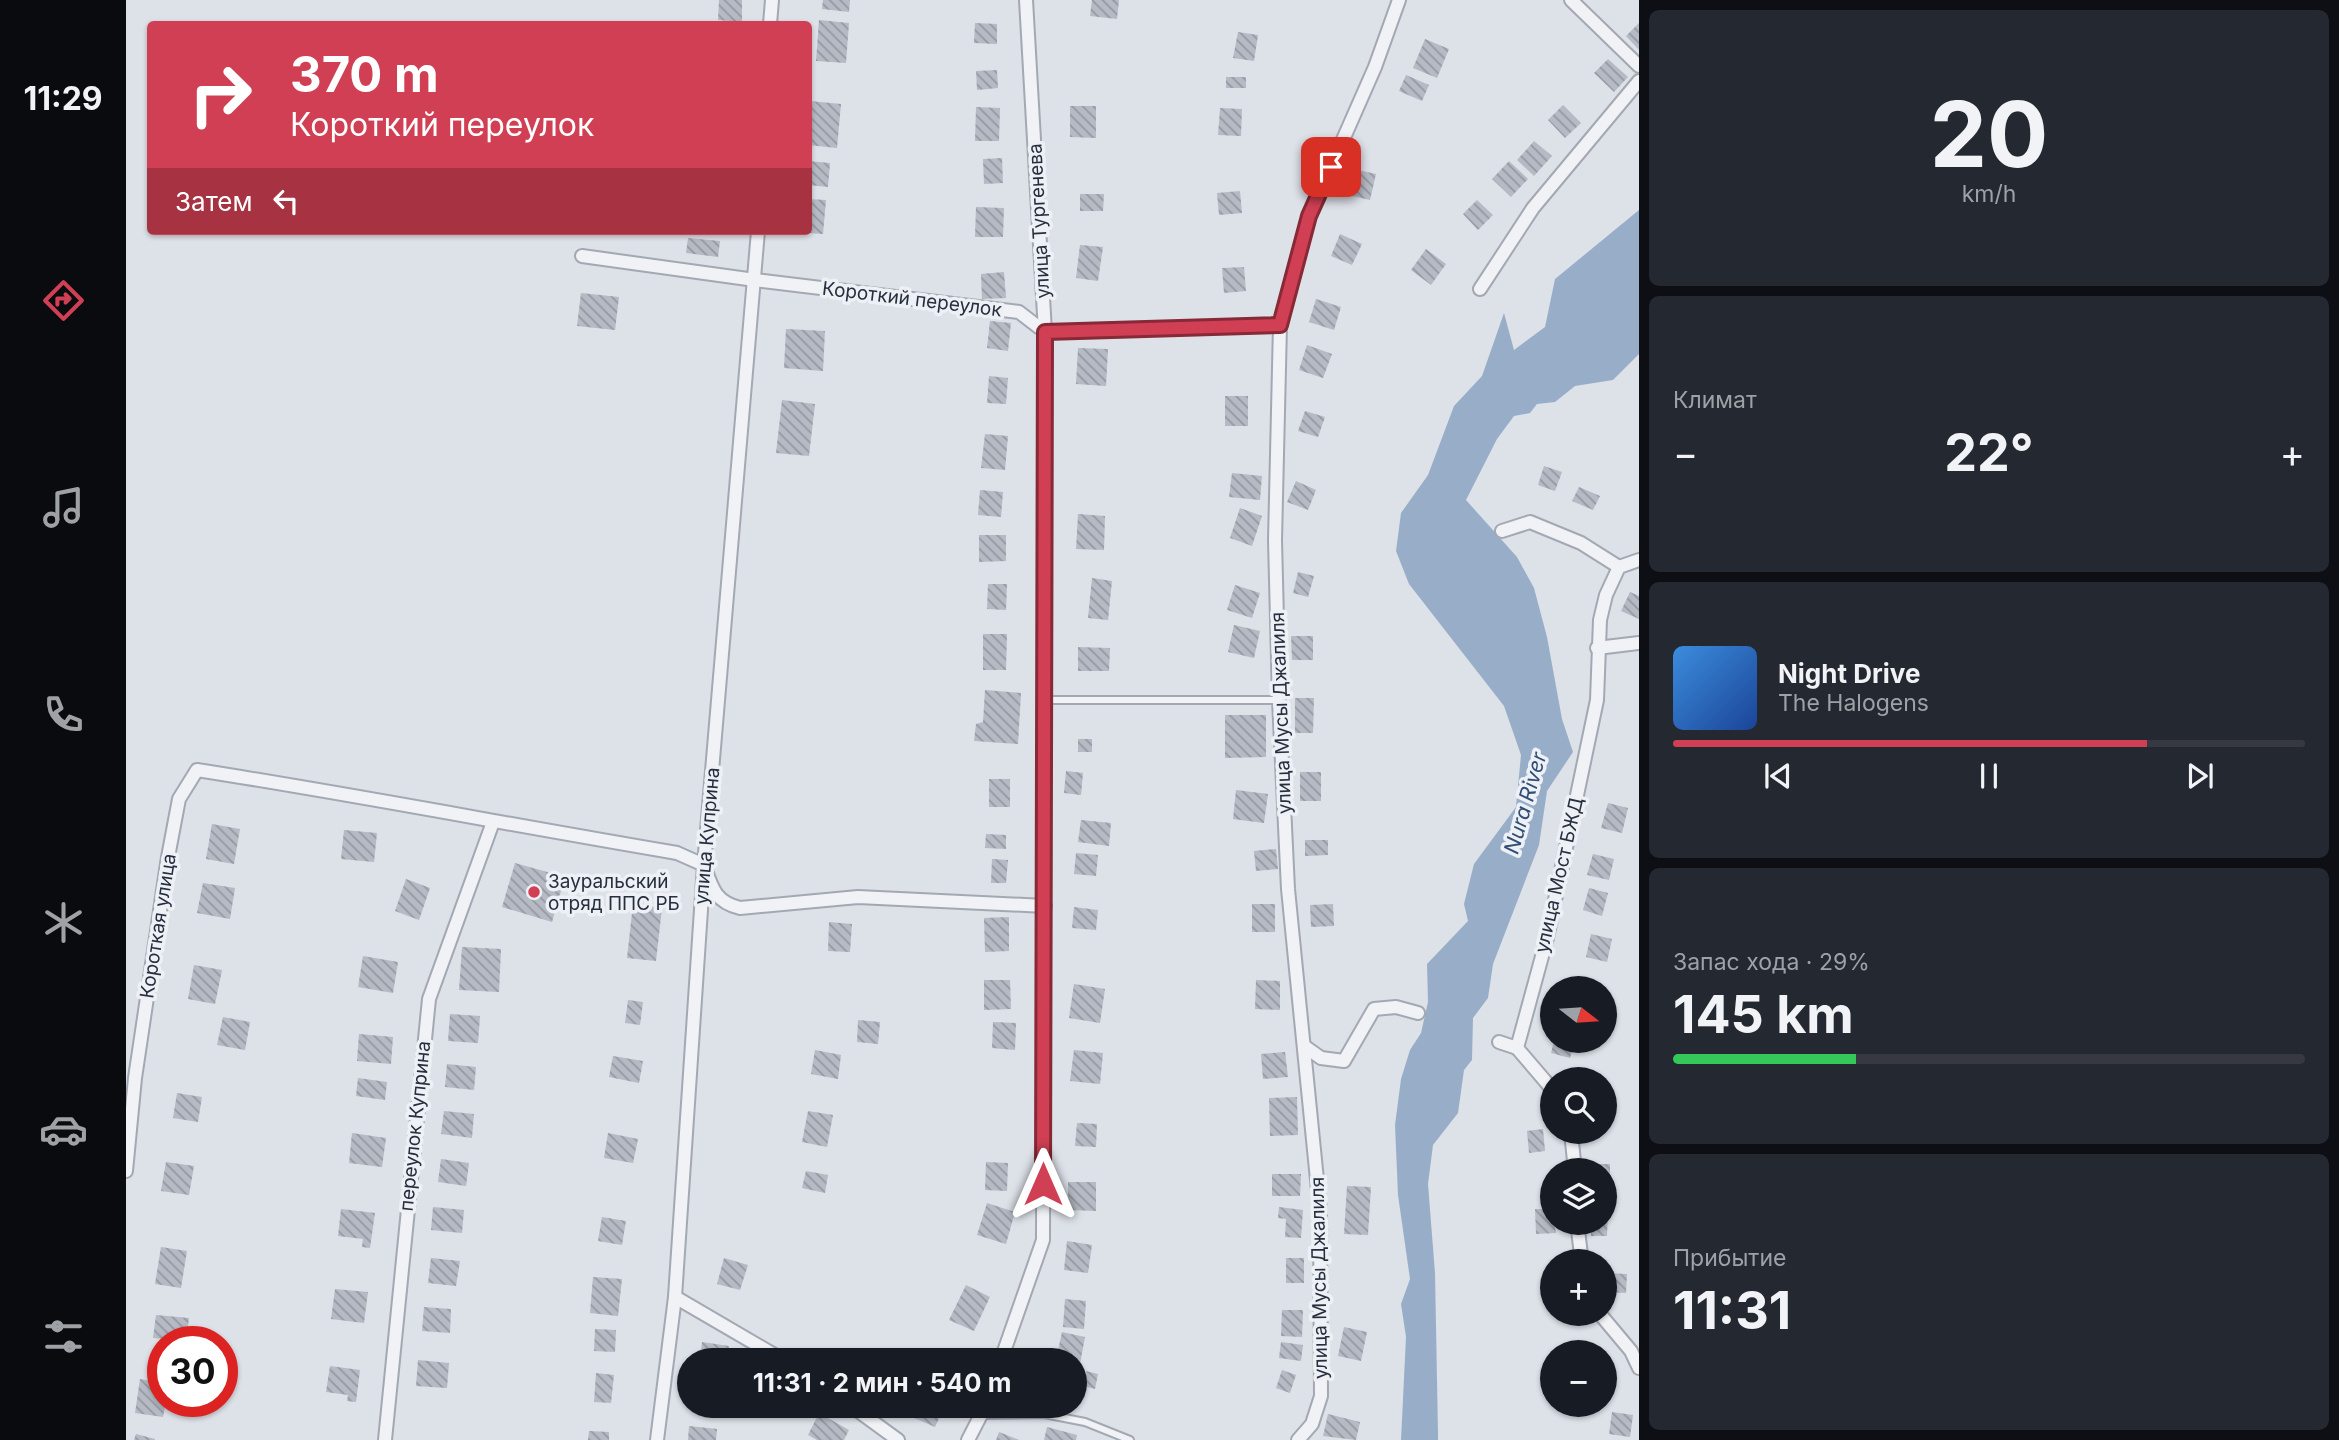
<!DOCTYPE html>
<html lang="ru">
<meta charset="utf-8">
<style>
body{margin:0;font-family:Inter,sans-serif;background:#242831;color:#f1f3f6;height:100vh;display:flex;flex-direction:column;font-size:26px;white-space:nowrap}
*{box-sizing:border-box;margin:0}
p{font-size:23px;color:#9ea1a6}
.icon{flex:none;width:38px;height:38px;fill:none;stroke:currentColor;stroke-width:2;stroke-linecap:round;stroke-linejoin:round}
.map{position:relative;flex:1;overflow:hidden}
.details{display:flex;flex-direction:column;gap:10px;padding:10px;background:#0d0f14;width:700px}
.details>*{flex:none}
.banner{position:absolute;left:21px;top:21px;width:665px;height:214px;border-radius:7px;box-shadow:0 2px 5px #0004;background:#d03f53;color:#fff;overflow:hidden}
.needle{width:46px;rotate:107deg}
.buttons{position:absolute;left:1414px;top:976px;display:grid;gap:14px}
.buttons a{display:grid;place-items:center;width:77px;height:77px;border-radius:50%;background:#171b24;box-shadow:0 2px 5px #0004;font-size:35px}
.speed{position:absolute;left:21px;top:1326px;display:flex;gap:14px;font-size:35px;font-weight:700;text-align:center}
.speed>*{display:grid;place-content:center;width:91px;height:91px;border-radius:50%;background:#171b24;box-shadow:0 2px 5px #0004;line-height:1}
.speed .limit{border:10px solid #d22;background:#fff;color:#111}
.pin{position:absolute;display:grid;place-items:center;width:60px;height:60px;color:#fff;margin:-30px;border-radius:14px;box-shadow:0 4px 10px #0006}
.me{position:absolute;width:77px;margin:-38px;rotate:0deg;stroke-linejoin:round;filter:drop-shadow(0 0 5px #0008)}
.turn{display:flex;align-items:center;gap:24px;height:147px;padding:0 28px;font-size:32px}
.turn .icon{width:91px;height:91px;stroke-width:2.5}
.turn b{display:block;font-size:49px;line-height:60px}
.then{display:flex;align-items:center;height:66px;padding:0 28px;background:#0003;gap:14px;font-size:26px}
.big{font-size:52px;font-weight:700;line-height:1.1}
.details .card{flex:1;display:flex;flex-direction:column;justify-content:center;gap:10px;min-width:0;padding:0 24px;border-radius:10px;background:#242831}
.details .dial{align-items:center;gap:0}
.dial b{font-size:91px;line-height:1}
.song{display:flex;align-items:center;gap:21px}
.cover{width:84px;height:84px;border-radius:10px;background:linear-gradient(135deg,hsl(210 70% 55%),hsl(220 70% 35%))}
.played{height:7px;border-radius:4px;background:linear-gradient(90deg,#d03f53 75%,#363941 75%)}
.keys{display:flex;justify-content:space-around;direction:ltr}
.heat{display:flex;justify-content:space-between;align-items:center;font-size:38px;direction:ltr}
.charge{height:10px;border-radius:5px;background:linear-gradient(90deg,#34c759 29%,#363941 0)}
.trip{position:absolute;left:551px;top:1348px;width:410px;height:70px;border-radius:35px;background:#171b24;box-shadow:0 2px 5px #0004;font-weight:700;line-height:70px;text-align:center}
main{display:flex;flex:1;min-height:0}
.menu{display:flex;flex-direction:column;width:126px;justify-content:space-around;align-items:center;background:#090b0e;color:#9ea1a6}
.menu .icon{width:49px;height:49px}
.menu .active{color:#d03f53}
.menu b{font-size:32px;color:#f1f3f6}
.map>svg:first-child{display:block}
</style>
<main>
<nav class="menu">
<b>11:29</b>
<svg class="icon active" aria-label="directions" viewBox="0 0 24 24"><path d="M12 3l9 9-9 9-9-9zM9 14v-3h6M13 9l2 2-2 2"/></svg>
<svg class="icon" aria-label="music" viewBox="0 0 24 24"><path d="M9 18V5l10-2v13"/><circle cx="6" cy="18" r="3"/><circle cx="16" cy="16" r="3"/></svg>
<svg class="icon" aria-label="phone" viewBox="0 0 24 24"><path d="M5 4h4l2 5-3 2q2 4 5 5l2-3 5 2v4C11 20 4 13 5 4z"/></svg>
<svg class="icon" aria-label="climate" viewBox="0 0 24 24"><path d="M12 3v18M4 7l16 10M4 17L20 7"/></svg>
<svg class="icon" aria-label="car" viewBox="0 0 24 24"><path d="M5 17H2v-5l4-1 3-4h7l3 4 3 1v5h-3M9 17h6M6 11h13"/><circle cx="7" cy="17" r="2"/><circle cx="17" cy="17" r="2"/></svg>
<svg class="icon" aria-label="filters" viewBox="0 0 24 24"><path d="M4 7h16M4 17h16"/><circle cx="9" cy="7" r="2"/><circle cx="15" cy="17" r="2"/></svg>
</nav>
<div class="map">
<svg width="1513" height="1440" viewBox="0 0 1513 1440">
<defs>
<pattern id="building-back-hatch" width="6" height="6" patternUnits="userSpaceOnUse" patternTransform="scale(1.75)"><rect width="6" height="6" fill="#b5bac4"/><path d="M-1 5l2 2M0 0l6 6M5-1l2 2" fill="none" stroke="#9398a1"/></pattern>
</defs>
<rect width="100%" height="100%" fill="#dde1e8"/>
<path fill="#98aec8" d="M1513 210V354L1487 380 1449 386 1429 402 1411 404 1404 413 1388 416 1371 439 1340 500 1391 557 1408 588 1421 637 1436 719 1447 752 1421 791 1413 845 1367 964 1362 998 1347 1018 1346 1060 1338 1070 1332 1113 1307 1145 1302 1184 1309 1273 1312 1433V1440H1275L1280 1337 1275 1304 1284 1279 1272 1195 1269 1125 1275 1079 1284 1050 1295 1033 1302 1002 1301 964 1342 921 1338 904 1348 864 1390 807 1395 755 1378 706 1283 584 1270 551 1275 513 1302 475 1328 406 1356 376 1378 313 1388 350 1419 327 1429 279Z"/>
<g fill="url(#building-back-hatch)">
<path d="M593 0H616V22L592 20Z"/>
<path d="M697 0H724L723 12 696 9Z"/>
<path d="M966 0H993L991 19 964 16Z"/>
<path d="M693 20 723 23 720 63 690 61Z"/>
<path d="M849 23 871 24V44L848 43Z"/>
<path d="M1513 23V50L1500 36Z"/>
<path d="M1112 32 1132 35 1128 61 1107 58Z"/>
<path d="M1299 39 1323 49 1311 78 1287 68Z"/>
<path d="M1482 59 1502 77 1488 92 1468 73Z"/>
<path d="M871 70 872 88 851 90 850 71Z"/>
<path d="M1280 75 1303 85 1296 101 1273 91Z"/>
<rect x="1100" y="77" width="20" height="11"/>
<path d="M684 101 715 104 711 148 682 145Z"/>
<path d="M1437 105 1455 123 1439 138 1422 120Z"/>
<path d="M944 106H970V138L944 137Z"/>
<path d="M850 107 874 108 873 141H849Z"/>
<path d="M1094 108 1116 109 1115 136 1092 135Z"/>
<path d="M1408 141 1426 156 1408 176 1391 160Z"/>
<path d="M876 158 877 183 858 184 857 159Z"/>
<path d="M682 161 704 163 702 187 682 185Z"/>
<path d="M1383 161 1402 179 1385 197 1366 179Z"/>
<path d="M1232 170 1250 174 1244 200 1226 196Z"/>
<path d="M1114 191 1116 213 1093 215 1091 193Z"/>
<path d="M954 194H978L977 211H954Z"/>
<path d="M682 199 700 200 697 234 682 233Z"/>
<path d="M1351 200 1367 215 1352 230 1337 214Z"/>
<path d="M850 207 878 208 877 237H849Z"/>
<path d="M1214 234 1236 244 1226 265 1205 256Z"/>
<path d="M562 238 594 241 592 257 560 253Z"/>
<path d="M954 245 977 247 972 281 950 278Z"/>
<path d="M1300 249 1320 264 1305 285 1285 270Z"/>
<path d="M1118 267 1120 291 1098 293 1096 268Z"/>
<path d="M878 272 880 298 856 299 855 274Z"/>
<path d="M455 293 493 297 489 330 451 326Z"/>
<path d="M1190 299 1215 307 1208 330 1183 322Z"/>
<path d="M864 321 885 323 882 351 861 348Z"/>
<path d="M660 329 699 331 697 371 658 368Z"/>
<path d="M1181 345 1206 354 1197 378 1173 370Z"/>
<path d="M952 348 982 349 980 386 950 384Z"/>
<path d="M863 376 882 378 880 404 861 403Z"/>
<rect x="1099" y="396" width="23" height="30"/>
<path d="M656 400 689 404 683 456 650 453Z"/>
<path d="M1179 411 1199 417 1192 437 1172 431Z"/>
<path d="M859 434 882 436 879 470 855 468Z"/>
<path d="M1418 466 1436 472 1429 491 1412 485Z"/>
<path d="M1106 473 1136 476 1134 500 1103 497Z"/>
<path d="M1170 481 1190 490 1182 510 1161 502Z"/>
<path d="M1453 487 1474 496 1467 510 1446 501Z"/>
<path d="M854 490 877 492 875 517 852 515Z"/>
<path d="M1114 508 1136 516 1126 546 1104 538Z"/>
<path d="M952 514 979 516 978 550 950 549Z"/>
<path d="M853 535H880V561L853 562Z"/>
<path d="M1172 572 1188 576 1182 597 1167 593Z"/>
<path d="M966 578 986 581 982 620 962 618Z"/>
<path d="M862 584H881L880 610 861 609Z"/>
<path d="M1109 585 1134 593 1126 618 1101 610Z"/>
<path d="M1504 592 1513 596V619L1495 611Z"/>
<path d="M1108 625 1134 631 1128 658 1102 652Z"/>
<path d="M857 634H881L880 670H857Z"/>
<path d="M1165 636H1187V660H1166Z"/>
<path d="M952 647 984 648 983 671H952Z"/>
<path d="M859 690 895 693 892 744 848 741 850 724 857 722Z"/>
<path d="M1169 698H1188L1187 733H1169Z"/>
<path d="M1099 715H1140V757L1099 758Z"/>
<rect x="952" y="739" width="14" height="13"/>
<path d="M940 771 957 773 955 795 938 793Z"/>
<rect x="1174" y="772" width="21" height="29"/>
<rect x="863" y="779" width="21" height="28"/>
<path d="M1110 790 1142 794 1138 823 1107 819Z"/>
<path d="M1482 803 1502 808 1496 833 1475 828Z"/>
<path d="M955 820 985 823 983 846 952 842Z"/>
<path d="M86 824 114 829 108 864 80 859Z"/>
<path d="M218 830 251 833 248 862 215 859Z"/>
<path d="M860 834 880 835V849L859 848Z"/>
<path d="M1179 840H1202V855L1179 856Z"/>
<path d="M1150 849 1152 869 1130 871 1128 851Z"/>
<path d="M950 853 972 855 970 876 948 874Z"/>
<path d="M1467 854 1488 859 1483 880 1461 875Z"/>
<path d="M866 859 882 860 880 883H865Z"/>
<path d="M389 863 439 877 426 922 376 907Z"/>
<path d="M280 879 304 888 293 920 269 911Z"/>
<path d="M77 883 109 888 104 919 71 913Z"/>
<path d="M1463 888 1482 893 1476 916 1457 910Z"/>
<path d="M507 904 536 908 530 961 501 958Z"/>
<rect x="1126" y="904" width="23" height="28"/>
<path d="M1207 904 1208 926 1185 927 1184 905Z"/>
<path d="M948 907 972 910 970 930 946 928Z"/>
<path d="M883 917V951L859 952 858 918Z"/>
<path d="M703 922 726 924 724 952 702 951Z"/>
<path d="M1465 934 1486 939 1481 962 1460 957Z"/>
<path d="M336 947 375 949 373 992 333 990Z"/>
<path d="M237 956 272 962 267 993 232 987Z"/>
<path d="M68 965 96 970 89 1004 62 999Z"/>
<path d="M858 980H884L885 1009 858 1010Z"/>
<path d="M1130 980 1154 981V1010L1129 1009Z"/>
<path d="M948 984 979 989 974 1023 943 1018Z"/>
<path d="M502 1000 517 1002 514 1025 499 1023Z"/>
<path d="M1479 1001 1487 1004 1481 1022 1479 1021Z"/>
<path d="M324 1014 354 1016 352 1043 322 1041Z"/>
<path d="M97 1017 124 1022 119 1050 91 1045Z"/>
<path d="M732 1020 754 1022 752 1044 731 1042Z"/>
<path d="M867 1022 890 1023 889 1050 866 1048Z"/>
<path d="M233 1034 267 1037 265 1064 231 1061Z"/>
<path d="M1428 1041H1449L1444 1058 1425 1053Z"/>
<path d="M689 1050 715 1055 712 1079 685 1074Z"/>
<path d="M948 1050 977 1053 974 1084 944 1081Z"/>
<path d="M1159 1052 1162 1077 1137 1079 1135 1054Z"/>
<path d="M487 1056 517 1061 513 1083 483 1077Z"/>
<path d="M321 1064 350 1067 348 1090 319 1087Z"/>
<path d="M232 1078 261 1082 259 1100 230 1096Z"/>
<path d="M51 1093 76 1097 72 1122 47 1118Z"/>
<path d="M1171 1097 1172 1135 1144 1136 1143 1098Z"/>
<path d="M318 1111 348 1114 346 1138 315 1134Z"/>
<path d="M682 1111 707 1115 701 1147 676 1142Z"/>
<path d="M951 1123 971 1124 970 1147 949 1146Z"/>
<path d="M1417 1129 1419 1151 1403 1153 1401 1131Z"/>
<path d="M226 1133 260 1138 256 1167 223 1163Z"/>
<path d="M482 1133 512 1139 507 1163 478 1158Z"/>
<path d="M315 1159 343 1163 340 1186 312 1182Z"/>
<path d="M40 1162 68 1166 63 1195 35 1191Z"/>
<path d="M860 1162 882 1163 881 1191 859 1190Z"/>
<path d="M1463 1164H1484V1189H1479V1171H1463Z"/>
<path d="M680 1171 702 1175 699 1193 676 1188Z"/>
<path d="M1146 1174H1175L1174 1196H1146Z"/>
<path d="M942 1182H970V1211L942 1210Z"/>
<path d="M1221 1186 1245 1187 1242 1235 1218 1234Z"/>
<path d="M861 1203 889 1212 880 1244 851 1235Z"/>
<path d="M307 1207 338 1210 336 1233 305 1230Z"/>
<path d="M1153 1207 1177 1210 1175 1238 1159 1237 1160 1219 1152 1218Z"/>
<path d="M215 1209 249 1213 244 1248 236 1247 237 1239 212 1236Z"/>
<path d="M1409 1209H1426L1430 1233 1410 1234Z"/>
<path d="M1479 1212H1482L1481 1236H1465V1223H1479Z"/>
<path d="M476 1217 500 1221 496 1245 472 1241Z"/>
<path d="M941 1241 966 1245 962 1273 938 1270Z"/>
<path d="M35 1247 61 1251 55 1288 29 1284Z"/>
<path d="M305 1258 334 1261 330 1286 302 1283Z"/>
<path d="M598 1258 622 1265 614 1290 591 1284Z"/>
<rect x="1160" y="1258" width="18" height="25"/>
<path d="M1479 1273 1501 1274 1500 1293 1479 1292Z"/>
<path d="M467 1277 496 1279 492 1316 464 1313Z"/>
<path d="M840 1285 864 1297 848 1331 823 1320Z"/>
<path d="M1426 1287V1311L1422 1312 1417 1289Z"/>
<path d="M209 1289 242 1292 238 1323 205 1319Z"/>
<path d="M939 1299 960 1301 958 1329 937 1327Z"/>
<path d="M298 1307 325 1309 324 1333 296 1331Z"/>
<path d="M1156 1310H1177L1176 1337 1155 1336Z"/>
<path d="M30 1315 63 1318 60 1341 27 1338Z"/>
<path d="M1218 1327 1241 1332 1235 1361 1212 1356Z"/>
<path d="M469 1329 490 1330 489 1352 468 1351Z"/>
<path d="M936 1332 959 1337 954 1364 948 1363V1360H930Z"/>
<path d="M576 1342 603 1346 601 1360H574Z"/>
<path d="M1155 1342 1177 1345 1175 1361 1153 1358Z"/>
<path d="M817 1351 837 1360H814Z"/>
<path d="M292 1360 323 1363 321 1388 290 1386Z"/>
<path d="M204 1366 234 1370 230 1402 221 1401 222 1395 200 1392Z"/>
<path d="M1156 1370 1170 1375 1164 1393 1150 1388Z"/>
<path d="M960 1371 972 1374 969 1389 957 1386Z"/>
<path d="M470 1373 488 1375 485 1403 468 1402Z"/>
<path d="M14 1379 37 1383V1402H40L37 1417 9 1413Z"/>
<path d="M792 1405H819L809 1427 786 1417Z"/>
<path d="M1486 1412 1507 1415 1504 1437 1483 1434Z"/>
<path d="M693 1413 723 1430 718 1440H691L682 1435Z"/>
<path d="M1202 1414 1234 1422 1230 1440 1197 1436Z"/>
<path d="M563 1426 591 1429 590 1440H562Z"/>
<path d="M921 1427 951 1435 950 1440H918Z"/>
<path d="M463 1431 483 1432V1440H462Z"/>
<path d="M873 1432 893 1440H870Z"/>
<path d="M10 1434 29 1439V1440H8Z"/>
</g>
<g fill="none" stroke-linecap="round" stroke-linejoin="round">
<defs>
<g id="lane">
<path d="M918 700H1153"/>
<path d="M856 1415 918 1414 959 1422 1004 1440"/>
</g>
<g id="street">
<path d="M1445 0 1513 66"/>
<path d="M644 24 646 0"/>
<path d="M456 256 629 280 893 312 919 332 1154 325"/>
<path d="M1354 289 1407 208 1513 81"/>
<path d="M1376 531 1404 522 1455 543 1493 567"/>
<path d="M1471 648 1513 643"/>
<path d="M1373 1042 1391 1048"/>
<path d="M1178 1046 1195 1058 1218 1061 1248 1009 1270 1007 1292 1013"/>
<path d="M1426 1089 1391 1048 1421 938 1471 700 1474 620 1480 595 1493 567 1513 560"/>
<path d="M1445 1132 1449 1171"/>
<path d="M0 1171 9 1078 42 857 53 799 71 770C231 795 391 826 551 853L578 865C586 888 589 902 614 908L732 897 919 906"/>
<path d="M1451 1223 1456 1262"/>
<path d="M549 1297 657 1360"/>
<path d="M1474 1314 1505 1351 1513 1368"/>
<path d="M875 1360 917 1240 919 332 900 0"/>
<path d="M724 1405 772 1440"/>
<path d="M259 1440 303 999 367 822"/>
<path d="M531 1440 549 1297 578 865 632 231"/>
<path d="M842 1440 860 1405"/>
<path d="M1172 1440 1186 1424 1195 1396 1194 1210 1162 889 1153 700 1149 540 1154 325 1183 217 1249 67 1273 0"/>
</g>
</defs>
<use href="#lane" stroke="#a3a8b2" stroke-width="10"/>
<use href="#street" stroke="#a3a8b2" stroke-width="16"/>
<use href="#lane" stroke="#f0f2f6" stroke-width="6"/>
<use href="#street" stroke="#f0f2f6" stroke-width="12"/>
</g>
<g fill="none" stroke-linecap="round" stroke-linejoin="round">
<defs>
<path id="route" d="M917 1184 919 332 1154 325 1183 216 1205 167"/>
</defs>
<use href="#route" stroke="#872936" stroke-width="18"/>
<use href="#route" stroke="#d03f53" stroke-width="12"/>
</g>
<circle fill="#d03f53" stroke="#edf0f5" stroke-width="2.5" cx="408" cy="892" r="7"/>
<g text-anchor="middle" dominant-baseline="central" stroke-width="7" stroke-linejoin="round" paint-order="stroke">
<g font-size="19" fill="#272f3e" stroke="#edf0f5">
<text transform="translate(913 221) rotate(-93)">улица Тургенева</text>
<text transform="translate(786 299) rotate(7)">Короткий переулок</text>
<text transform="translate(1155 713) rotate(-92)">улица Мусы Джалиля</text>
<text transform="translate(581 836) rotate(-85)">улица Куприна</text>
<text transform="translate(1433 875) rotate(-77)">улица Мост БЖД</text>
<text transform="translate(32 926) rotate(-81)">Короткая улица</text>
<text transform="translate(289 1126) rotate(-84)">переулок Куприна</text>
<text transform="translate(1193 1278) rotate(-91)">улица Мусы Джалиля</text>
</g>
<g font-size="19" fill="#272f3e" stroke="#edf0f5" text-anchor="start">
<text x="422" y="881">Зауральский<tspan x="422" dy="22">отряд ППС РБ</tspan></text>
</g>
<g font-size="21" font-style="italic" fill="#304d73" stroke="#edf0f5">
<text transform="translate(1399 803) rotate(-74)">Nura River</text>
</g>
</g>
</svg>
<div class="buttons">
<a><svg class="needle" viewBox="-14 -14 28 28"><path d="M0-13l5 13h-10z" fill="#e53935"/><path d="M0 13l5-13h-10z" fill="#9ea1a6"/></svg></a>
<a><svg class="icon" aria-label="search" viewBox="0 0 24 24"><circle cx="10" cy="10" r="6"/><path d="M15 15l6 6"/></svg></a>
<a><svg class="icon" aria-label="layers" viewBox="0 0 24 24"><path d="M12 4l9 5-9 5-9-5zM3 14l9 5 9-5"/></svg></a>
<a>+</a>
<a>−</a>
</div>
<div class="speed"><div class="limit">30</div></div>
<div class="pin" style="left:1205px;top:167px;background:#d93025"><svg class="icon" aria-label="arrive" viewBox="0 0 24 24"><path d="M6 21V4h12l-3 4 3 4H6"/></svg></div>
<svg class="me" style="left:917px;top:1184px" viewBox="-20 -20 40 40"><path d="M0-17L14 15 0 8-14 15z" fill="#d03f53" stroke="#fff" stroke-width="4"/></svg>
<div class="trip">11:31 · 2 мин · 540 m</div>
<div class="banner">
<div class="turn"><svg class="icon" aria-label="right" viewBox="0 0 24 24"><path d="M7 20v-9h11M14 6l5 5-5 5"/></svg><div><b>370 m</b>Короткий переулок</div></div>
<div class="then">Затем<svg class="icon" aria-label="left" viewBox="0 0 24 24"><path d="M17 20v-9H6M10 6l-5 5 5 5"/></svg></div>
</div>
</div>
<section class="details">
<div class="card dial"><b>20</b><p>km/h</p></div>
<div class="card"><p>Климат</p>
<div class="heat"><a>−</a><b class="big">22°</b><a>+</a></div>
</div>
<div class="card">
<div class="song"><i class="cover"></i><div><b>Night Drive</b><p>The Halogens</p></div></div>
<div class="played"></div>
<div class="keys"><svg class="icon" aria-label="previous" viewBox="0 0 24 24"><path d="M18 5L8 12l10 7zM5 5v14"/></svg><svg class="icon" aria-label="pause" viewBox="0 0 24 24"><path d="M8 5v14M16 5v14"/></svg><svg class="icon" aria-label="next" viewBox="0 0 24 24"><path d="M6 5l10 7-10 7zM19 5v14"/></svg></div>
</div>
<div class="card"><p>Запас хода · 29%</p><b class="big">145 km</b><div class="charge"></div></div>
<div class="card"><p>Прибытие</p><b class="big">11:31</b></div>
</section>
</main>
